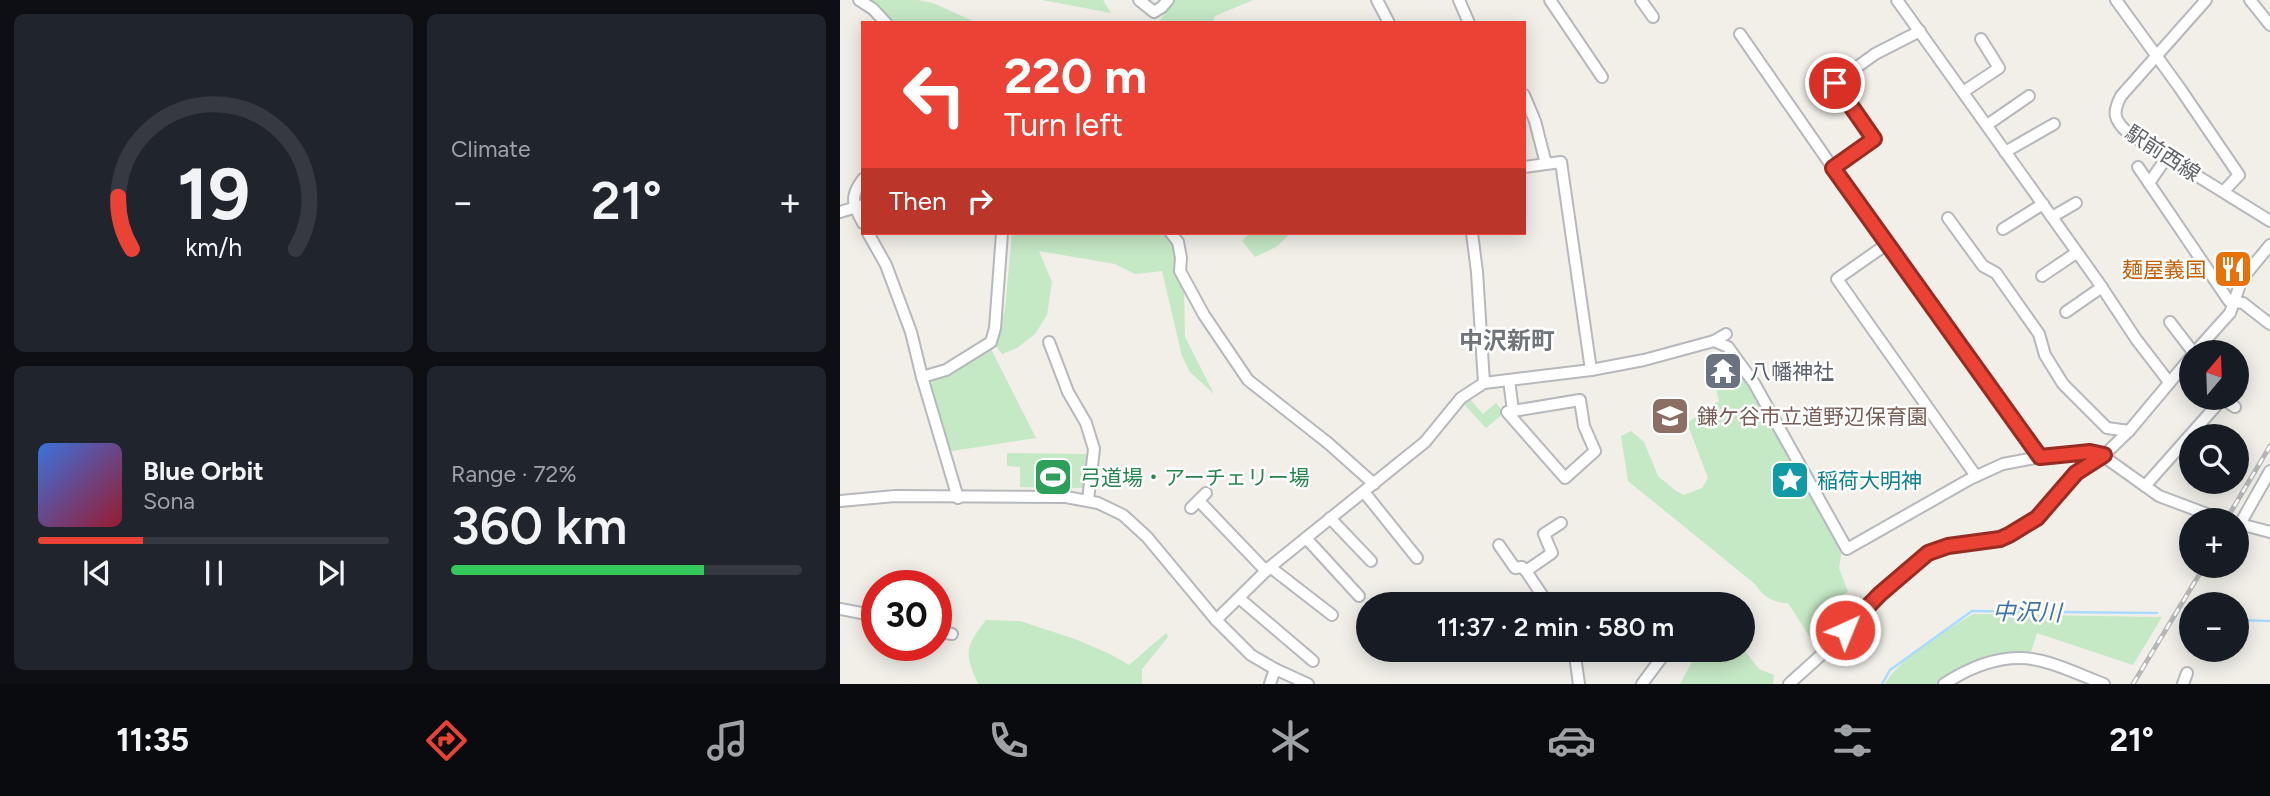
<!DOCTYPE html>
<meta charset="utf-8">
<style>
body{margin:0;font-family:Figtree,"Noto Sans JP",sans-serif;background:#20242c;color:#f1f3f6;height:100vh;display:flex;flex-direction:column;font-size:26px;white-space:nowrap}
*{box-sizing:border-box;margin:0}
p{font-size:23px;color:#9ea1a6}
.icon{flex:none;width:38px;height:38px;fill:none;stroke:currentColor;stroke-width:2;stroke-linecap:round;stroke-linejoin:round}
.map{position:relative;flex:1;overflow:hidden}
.side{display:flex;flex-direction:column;gap:14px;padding:14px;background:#0d0f14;width:840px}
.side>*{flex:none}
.guide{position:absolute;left:21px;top:21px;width:665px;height:214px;border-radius:0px;box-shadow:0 4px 18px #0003;background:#ea4335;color:#fff;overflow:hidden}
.needle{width:46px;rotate:19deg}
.tools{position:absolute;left:1339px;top:340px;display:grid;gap:14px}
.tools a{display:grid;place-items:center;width:70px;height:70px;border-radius:50%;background:#171b24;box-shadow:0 4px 18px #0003;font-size:35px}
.speed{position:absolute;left:21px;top:570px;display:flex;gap:14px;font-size:35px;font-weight:700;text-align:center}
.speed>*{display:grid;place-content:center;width:91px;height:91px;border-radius:50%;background:#171b24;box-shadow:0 4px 18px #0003;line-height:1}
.speed .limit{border:10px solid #d22;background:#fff;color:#111}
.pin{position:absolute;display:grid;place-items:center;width:60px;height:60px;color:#fff;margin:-30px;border:4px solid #fff;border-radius:50%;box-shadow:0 2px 7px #0007}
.me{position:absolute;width:77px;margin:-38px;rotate:44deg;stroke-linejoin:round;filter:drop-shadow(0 0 5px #0008)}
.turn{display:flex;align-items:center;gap:24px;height:147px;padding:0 28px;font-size:32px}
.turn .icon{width:91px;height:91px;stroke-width:2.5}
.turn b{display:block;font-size:49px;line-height:60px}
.then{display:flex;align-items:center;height:66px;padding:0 28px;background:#0003;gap:14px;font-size:26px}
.big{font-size:52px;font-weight:600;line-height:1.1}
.side .widget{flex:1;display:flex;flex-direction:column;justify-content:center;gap:10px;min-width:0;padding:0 24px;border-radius:10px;background:#20242c}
.side .dial{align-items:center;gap:0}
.dial svg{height:182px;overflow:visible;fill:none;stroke:#363941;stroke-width:7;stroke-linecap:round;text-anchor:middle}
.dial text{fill:#f1f3f6;stroke:none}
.song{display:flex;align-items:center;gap:21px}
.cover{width:84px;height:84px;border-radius:10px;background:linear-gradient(135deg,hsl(220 70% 55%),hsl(350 70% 35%))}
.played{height:7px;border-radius:4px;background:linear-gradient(90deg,#ea4335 30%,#363941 30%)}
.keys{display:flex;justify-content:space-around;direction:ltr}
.heat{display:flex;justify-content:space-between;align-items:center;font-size:38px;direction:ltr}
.charge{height:10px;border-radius:5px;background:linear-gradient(90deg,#34c759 72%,#363941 0)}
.side .tiles{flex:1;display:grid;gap:14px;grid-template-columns:repeat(2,1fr)}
.trip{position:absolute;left:516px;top:592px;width:399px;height:70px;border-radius:35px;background:#171b24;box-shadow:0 4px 18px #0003;font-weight:600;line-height:70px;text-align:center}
.dock{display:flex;height:112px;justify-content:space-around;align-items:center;background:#090b0e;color:#9ea1a6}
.dock .icon{width:49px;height:49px}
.dock .selected{color:#ea4335}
.dock b{font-size:32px;color:#f1f3f6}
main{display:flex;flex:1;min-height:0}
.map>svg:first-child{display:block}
</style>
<main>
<section class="side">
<div class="tiles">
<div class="widget dial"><svg viewBox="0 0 100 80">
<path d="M14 69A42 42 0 1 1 86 69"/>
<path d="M14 69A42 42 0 0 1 8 46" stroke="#ea4335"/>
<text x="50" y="56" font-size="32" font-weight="700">19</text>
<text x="50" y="72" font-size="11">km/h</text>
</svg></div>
<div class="widget"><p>Climate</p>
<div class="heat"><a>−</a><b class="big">21°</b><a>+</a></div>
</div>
<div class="widget">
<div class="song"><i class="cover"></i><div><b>Blue Orbit</b><p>Sona</p></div></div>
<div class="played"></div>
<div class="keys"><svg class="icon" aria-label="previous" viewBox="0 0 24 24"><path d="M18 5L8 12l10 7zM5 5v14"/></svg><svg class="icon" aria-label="pause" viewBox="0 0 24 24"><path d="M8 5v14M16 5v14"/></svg><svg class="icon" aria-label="next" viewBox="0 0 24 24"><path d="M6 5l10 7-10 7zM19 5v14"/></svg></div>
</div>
<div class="widget"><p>Range · 72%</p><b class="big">360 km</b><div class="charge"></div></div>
</div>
</section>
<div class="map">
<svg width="1430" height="684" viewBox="0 0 1430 684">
<rect width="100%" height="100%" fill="#f1efe8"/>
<g fill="#c5e8c5">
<path d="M31 0H78L93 3 135 22 50 23 31 5Z"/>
<path d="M201 0H263L271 13 208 1Z"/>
<path d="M335 0H413L375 16 373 23H318Z"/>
<path d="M172 233H332L343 243 345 337 374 394 350 372 342 356 322 271 295 274 275 264 199 251 212 282 207 315 195 334 177 348 162 354 153 342 165 310Z"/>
<path d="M410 233 449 235 436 247 415 257 402 241Z"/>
<path d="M150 347 196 438 106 452 85 380Z"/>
<path d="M897 378H908L1002 548 999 568 1008 592 1001 596 1010 613 997 629 973 642 948 603C932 603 923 596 915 584L788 481 781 436 791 431 804 442 818 476 836 491 844 495 862 488 868 478 847 423 879 401 876 389Z"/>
<path d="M629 398 643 414 656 403 664 413 646 428 623 403Z"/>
<path d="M167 453 246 454 245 488 180 487V467L167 466Z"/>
<path d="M1133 614 1322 617 1293 665 1197 633 1190 655 1122 669 1098 684H1045C1062 655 1105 632 1133 614Z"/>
<path d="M146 620 180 621 235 639 270 654 289 665 326 633 328 637 302 669V684H138C124 652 125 647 146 620Z"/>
<path d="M859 649 905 651 919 669 934 675 933 684H840Z"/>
</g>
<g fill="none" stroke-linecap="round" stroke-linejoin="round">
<g stroke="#aadaff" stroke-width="2.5">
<path d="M309 0 313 4H317L320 0"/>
<path d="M1396 620 1430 621"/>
<path d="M1042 684 1050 670 1132 611 1317 613"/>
</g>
<defs>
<g id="minor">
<path d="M19 0 33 9 46 23"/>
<path d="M299 0 314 12 322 7 328 0"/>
<path d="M537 0 549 23"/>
<path d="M619 0 629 23"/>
<path d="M710 0 762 77"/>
<path d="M801 0 813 17"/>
<path d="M1057 0 1259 283 1296 339 1329 382"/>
<path d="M1276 0 1339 87 1399 175 1384 191"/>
<path d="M1366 0 1281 96C1272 113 1274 120 1288 133L1430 221"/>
<path d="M1410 0 1430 25"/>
<path d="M1080 31 1035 54 995 83 1034 139 993 168 1200 457"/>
<path d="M900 34 993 168"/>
<path d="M1123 92 1159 68 1141 39"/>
<path d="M684 95 695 121 706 164 721 162 751 370"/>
<path d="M1147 125 1189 96"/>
<path d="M1165 152 1214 124"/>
<path d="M1327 157 1309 183 1389 301 1403 303 1430 324"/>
<path d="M684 167 706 164"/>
<path d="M1298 167 1309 183"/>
<path d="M23 179C9 197 13 205 23 223"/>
<path d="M0 212 23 205"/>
<path d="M1212 217 1236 203"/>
<path d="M1108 218 1143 266 1156 273 1199 334 1205 355 1223 384 1267 428 1289 431"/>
<path d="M1163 229 1203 204"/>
<path d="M28 233 46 265 71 332 82 377 118 498"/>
<path d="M331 233 338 242 341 258 340 271 364 315 408 380 488 443 534 484"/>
<path d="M632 233 637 272 644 383"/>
<path d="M1047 244 997 279 1136 476"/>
<path d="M1202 276 1236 253"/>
<path d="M1226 312 1262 287"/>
<path d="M1330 322 1353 352"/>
<path d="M874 341 888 347 914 383 1007 549 1130 479 1163 464 1200 457 1250 452 1264 455"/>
<path d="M209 342 228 392 246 423 254 449 248 500"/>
<path d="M1355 352 1390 313 1402 279 1430 245"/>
<path d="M82 377 106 370 151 342 155 328 162 233"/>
<path d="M669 380 673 411 740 400 744 426 755 451 725 478 667 412 673 411"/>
<path d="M1380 397 1395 407"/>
<path d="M1263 456 1319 496 1383 520"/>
<path d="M1305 486 1382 399"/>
<path d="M524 492 577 558"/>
<path d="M0 501 55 496 226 497 258 503 283 515 307 537 376 620 411 655 435 669 468 684"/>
<path d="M359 501 426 571"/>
<path d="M351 508 366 493"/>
<path d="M490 518 531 561"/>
<path d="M1396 523 1430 532"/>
<path d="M1400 524 1430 471"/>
<path d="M466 538 519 596"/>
<path d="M659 545 675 568 682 567 686 571"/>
<path d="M430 567 492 615"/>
<path d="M399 598 473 661"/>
<path d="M708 604 686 571 712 553 704 534 721 523"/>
<path d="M0 609 37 616"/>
<path d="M376 620 430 567 585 442 621 398 644 383 751 370 804 360 874 341 886 334"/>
<path d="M96 631 112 634"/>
<path d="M734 649 739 684"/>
<path d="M430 684 435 669"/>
<path d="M802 684 828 649"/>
<path d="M949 684 991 646 1040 594 1088 553 1108 546 1159 539 1197 518 1236 473 1263 456 1289 431 1351 357"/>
<path d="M1104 684C1132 666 1164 653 1197 660 1219 664 1242 676 1264 684"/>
<path d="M1343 684 1347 673"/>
</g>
</defs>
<use href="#minor" stroke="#b5b8bc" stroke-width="14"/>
<use href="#minor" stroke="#fff" stroke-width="10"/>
<defs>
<g id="rail">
<path d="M1386 520 1430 446"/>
<path d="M1293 684 1365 565"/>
</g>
</defs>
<use href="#rail" stroke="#b6b7b8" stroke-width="5"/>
<use href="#rail" stroke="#fff" stroke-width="2.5" stroke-dasharray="8" stroke-linecap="butt"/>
</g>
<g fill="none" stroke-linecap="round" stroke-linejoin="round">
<defs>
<path id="route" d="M995 83 1034 139 993 168 1200 457 1250 452 1264 455 1236 473 1197 518 1169 535 1160 539 1108 546 1088 553 1040 594 1005 630"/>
</defs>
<use href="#route" stroke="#982c22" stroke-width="18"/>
<use href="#route" stroke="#ea4335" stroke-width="12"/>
</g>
<defs>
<symbol id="restaurant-square" viewBox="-11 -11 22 22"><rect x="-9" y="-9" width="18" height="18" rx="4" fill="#e8710a" stroke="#fff"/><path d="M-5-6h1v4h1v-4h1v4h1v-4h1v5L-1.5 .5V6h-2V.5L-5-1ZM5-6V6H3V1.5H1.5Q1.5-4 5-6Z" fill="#fff"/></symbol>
<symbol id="temple-square" viewBox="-11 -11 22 22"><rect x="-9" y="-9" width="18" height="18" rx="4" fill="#6b7280" stroke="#fff"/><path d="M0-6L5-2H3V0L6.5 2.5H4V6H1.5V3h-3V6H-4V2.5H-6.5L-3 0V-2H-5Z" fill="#fff"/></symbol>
<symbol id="school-square" viewBox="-11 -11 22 22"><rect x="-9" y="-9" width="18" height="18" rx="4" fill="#8d6e63" stroke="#fff"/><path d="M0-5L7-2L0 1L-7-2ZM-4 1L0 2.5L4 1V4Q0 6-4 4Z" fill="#fff"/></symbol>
<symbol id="stadium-square" viewBox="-11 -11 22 22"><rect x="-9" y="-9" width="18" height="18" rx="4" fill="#2e9e5b" stroke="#fff"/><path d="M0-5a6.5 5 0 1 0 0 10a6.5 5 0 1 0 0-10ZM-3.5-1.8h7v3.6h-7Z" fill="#fff"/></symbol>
<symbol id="sight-square" viewBox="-11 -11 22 22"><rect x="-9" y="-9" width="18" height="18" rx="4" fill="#0f9aa8" stroke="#fff"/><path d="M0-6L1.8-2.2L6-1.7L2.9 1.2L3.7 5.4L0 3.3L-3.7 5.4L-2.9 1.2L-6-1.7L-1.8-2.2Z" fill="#fff"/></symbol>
</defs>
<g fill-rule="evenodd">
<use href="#restaurant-square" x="1371" y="247" width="44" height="44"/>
<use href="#temple-square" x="861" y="349" width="44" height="44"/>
<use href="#school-square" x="808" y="394" width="44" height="44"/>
<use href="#stadium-square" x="191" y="455" width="44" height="44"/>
<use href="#sight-square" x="928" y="458" width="44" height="44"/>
</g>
<g text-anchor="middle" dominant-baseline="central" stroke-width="5" stroke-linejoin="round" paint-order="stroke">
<g font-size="21" fill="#5f6368" stroke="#fff">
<text transform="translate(1323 153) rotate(33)">駅前西線</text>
</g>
<g font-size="21" fill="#c56008" stroke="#fff" text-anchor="end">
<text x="1366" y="269">麺屋義国</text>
</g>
<g font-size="21" fill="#5b616d" stroke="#fff" text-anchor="start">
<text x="910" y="371">八幡神社</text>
</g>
<g font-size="21" fill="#785e54" stroke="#fff" text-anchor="start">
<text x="857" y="416">鎌ケ谷市立道野辺保育園</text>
</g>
<g font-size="21" fill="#27864d" stroke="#fff" text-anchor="start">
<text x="240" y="477">弓道場・アーチェリー場</text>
</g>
<g font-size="21" fill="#0d838f" stroke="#fff" text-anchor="start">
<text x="977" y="480">稲荷大明神</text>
</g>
<g font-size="23" font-style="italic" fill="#4174aa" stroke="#fff">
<text transform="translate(1187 612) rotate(1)">中沢川</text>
</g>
<g font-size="24" font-weight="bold" fill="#70757a" stroke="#fff">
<text x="667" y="340">中沢新町</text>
</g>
</g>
</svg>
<div class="tools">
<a><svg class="needle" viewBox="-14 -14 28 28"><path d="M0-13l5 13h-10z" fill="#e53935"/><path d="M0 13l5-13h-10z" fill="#9ea1a6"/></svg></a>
<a><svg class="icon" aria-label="search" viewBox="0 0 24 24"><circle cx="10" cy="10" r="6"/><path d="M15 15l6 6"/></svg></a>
<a>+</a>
<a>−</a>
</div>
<div class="speed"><div class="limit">30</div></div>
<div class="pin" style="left:995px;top:83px;background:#d93025"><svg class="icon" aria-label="arrive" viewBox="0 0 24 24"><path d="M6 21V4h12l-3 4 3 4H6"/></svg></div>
<svg class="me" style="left:1005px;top:630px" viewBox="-20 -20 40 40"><circle r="17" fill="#ea4335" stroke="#fff" stroke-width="3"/><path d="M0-11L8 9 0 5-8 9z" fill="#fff"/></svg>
<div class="trip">11:37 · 2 min · 580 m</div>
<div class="guide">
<div class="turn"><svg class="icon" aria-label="left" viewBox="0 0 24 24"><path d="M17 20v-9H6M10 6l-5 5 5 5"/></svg><div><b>220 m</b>Turn left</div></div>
<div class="then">Then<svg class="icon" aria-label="right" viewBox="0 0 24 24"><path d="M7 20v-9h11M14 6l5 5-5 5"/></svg></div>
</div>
</div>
</main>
<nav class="dock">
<b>11:35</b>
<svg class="icon selected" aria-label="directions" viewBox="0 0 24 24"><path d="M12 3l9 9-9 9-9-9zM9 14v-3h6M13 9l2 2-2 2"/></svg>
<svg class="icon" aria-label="music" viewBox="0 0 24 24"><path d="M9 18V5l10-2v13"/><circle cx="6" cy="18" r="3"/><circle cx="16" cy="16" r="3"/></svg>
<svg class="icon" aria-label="phone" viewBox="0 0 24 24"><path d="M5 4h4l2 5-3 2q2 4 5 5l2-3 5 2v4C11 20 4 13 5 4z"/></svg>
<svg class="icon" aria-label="climate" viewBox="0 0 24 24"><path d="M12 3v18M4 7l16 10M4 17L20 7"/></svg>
<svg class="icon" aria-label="car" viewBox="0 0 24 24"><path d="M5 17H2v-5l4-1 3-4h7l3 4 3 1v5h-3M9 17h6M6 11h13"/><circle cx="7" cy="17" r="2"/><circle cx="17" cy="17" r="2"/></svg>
<svg class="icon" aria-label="filters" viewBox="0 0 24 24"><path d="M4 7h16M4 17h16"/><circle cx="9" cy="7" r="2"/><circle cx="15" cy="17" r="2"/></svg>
<b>21°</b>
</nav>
